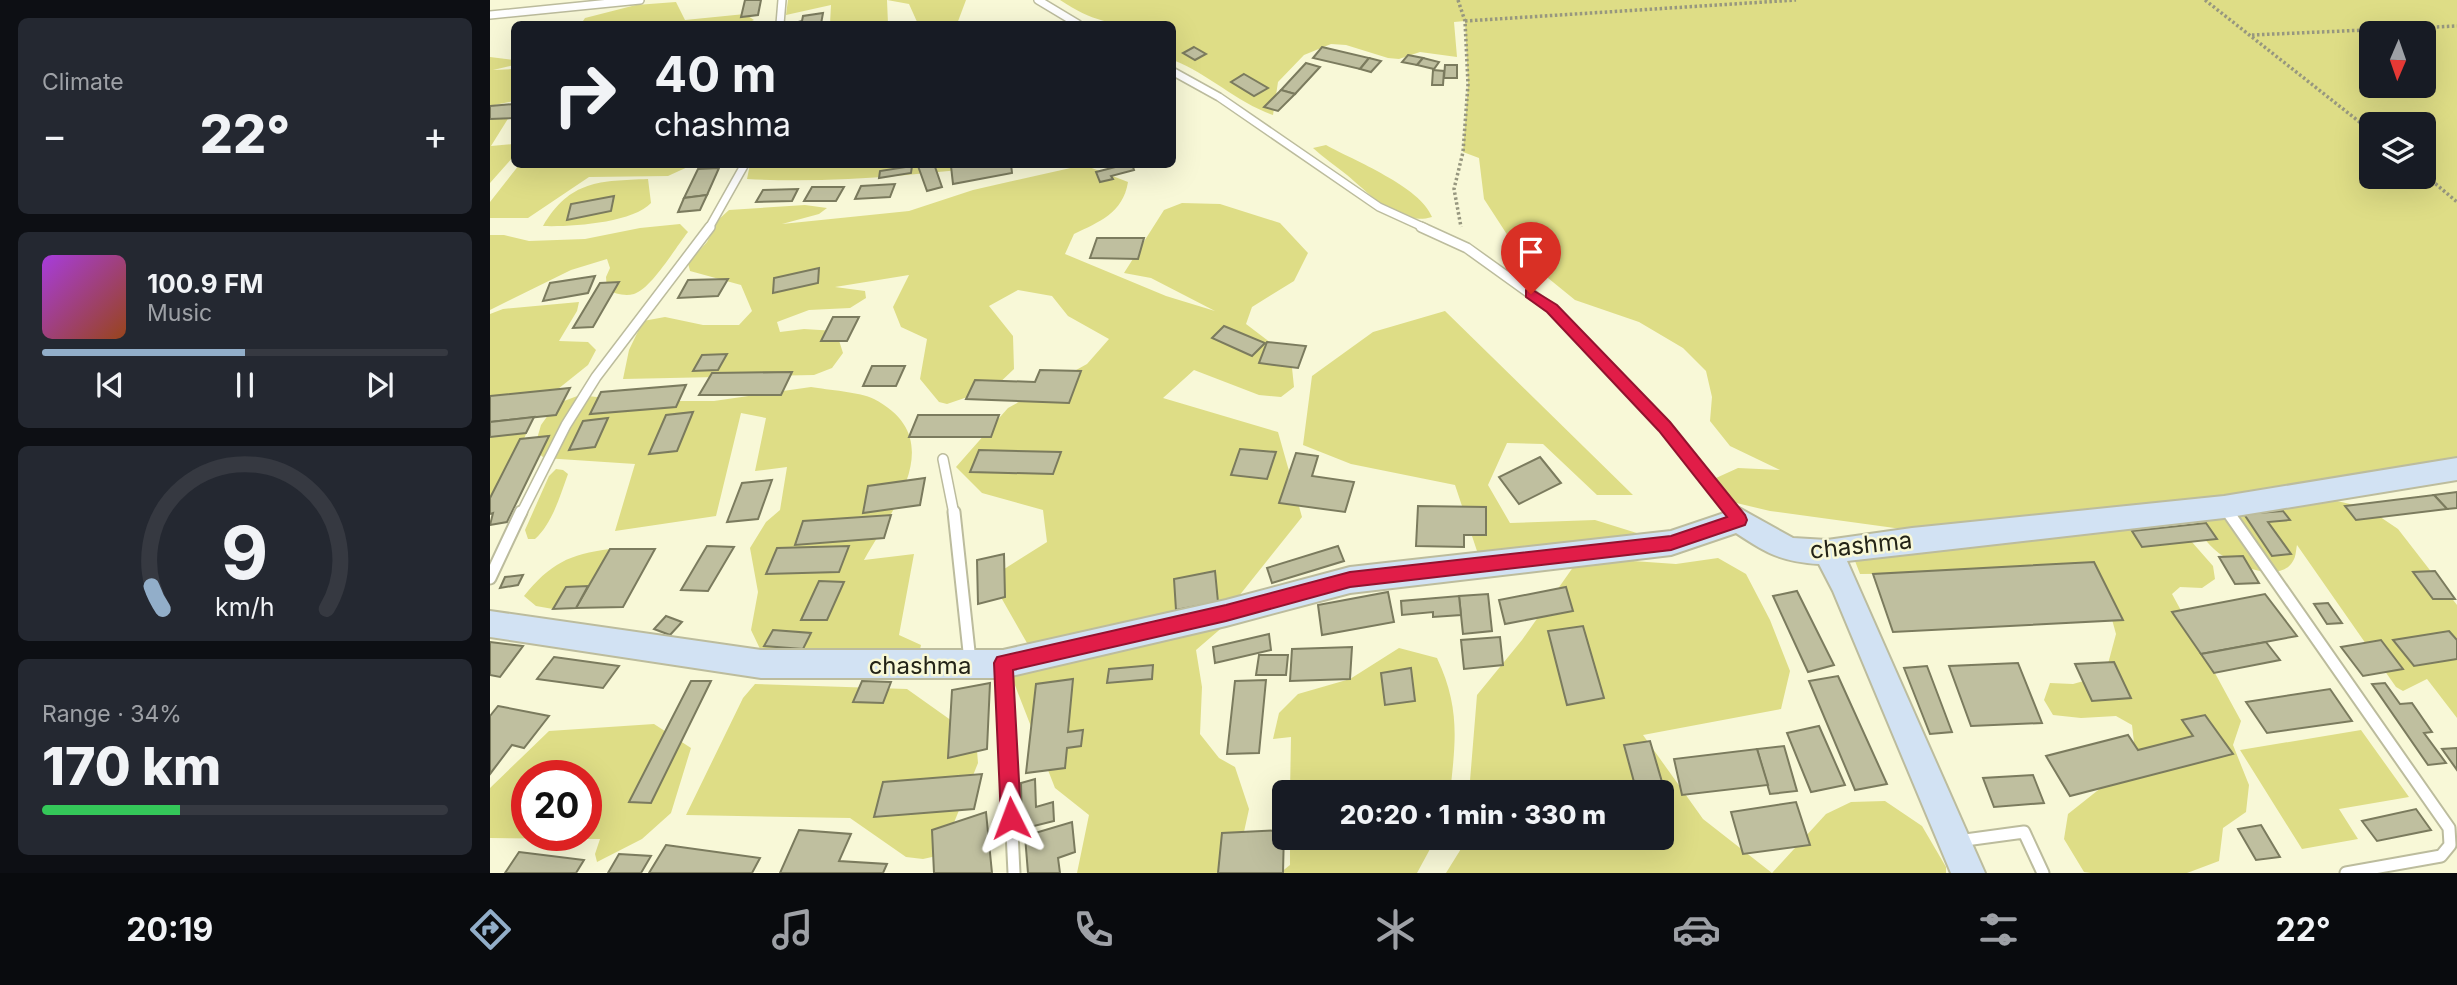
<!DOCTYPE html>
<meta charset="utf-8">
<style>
body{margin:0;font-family:Inter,sans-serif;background:#242831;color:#f1f3f6;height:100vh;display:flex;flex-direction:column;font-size:26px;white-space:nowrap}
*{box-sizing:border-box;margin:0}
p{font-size:23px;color:#9ea1a6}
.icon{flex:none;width:38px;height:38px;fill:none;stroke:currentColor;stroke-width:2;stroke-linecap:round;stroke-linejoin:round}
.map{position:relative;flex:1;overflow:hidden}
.sheet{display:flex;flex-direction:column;gap:18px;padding:18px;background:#0d0f14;width:490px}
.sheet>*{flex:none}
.guide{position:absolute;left:21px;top:21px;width:665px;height:147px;border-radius:10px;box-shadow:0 7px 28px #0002;background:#171b24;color:#f1f3f6;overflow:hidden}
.needle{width:46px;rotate:182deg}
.controls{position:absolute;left:1869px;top:21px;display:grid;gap:14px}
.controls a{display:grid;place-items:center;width:77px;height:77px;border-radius:10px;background:#171b24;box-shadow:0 7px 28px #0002;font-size:35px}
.speed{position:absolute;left:21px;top:760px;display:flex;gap:14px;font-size:35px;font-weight:700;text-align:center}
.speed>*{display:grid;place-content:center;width:91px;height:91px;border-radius:50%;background:#171b24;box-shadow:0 7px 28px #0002;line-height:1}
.speed .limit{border:10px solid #d22;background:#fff;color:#111}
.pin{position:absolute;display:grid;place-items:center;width:60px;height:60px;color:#fff;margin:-72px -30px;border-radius:50% 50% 50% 0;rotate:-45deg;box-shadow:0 0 7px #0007}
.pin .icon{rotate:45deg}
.me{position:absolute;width:77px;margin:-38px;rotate:357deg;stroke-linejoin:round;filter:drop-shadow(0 0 5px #0008)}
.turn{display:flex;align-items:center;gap:24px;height:147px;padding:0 28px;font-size:32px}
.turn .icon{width:91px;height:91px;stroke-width:2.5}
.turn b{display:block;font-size:49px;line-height:60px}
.big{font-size:52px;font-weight:800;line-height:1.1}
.sheet .widget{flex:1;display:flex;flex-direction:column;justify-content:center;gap:10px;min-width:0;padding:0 24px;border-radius:10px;background:#242831}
.sheet .dial{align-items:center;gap:0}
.dial svg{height:182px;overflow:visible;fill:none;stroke:#363941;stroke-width:7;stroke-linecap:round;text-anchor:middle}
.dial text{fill:#f1f3f6;stroke:none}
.song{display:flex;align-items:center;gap:21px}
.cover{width:84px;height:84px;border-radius:10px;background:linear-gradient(135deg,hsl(280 70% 55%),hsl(20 70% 35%))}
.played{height:7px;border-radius:4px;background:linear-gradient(90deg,#92aec9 50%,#363941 50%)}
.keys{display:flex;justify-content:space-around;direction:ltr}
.heat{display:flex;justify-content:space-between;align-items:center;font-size:38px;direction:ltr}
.charge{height:10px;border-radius:5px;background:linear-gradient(90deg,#34c759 34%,#363941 0)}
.trip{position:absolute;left:782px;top:780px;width:402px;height:70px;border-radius:10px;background:#171b24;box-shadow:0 7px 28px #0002;font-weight:800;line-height:70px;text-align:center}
.menu{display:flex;height:112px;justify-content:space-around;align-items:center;background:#090b0e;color:#9ea1a6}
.menu .icon{width:49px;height:49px}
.menu .current{color:#92aec9}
.menu b{font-size:32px;color:#f1f3f6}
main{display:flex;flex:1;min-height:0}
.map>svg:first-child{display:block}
</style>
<main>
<section class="sheet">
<div class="widget"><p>Climate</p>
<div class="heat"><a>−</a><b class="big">22°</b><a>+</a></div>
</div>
<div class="widget">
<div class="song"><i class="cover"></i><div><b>100.9 FM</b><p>Music</p></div></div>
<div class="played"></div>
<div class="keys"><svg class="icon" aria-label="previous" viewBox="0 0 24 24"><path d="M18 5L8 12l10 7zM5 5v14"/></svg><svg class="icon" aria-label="pause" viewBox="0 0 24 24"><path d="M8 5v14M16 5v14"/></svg><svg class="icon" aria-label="next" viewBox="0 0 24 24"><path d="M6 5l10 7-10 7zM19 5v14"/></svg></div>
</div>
<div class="widget dial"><svg viewBox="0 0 100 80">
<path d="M14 69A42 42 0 1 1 86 69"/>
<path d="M14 69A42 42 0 0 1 9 59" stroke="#92aec9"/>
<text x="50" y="56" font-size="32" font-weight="700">9</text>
<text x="50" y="72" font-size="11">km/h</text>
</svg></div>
<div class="widget"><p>Range · 34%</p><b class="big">170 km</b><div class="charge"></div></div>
</section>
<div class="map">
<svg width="1967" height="873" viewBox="0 0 1967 873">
<rect width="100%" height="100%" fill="#f8f8d7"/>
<g fill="#dedd86" fill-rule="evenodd">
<path d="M298 0H476L467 24H428L419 4 397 0 398 24H340L341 5 296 15Z"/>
<path d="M570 0H1967V477L1441 533 1280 511 1238 501 1226 478 1248 468 1290 470 1240 446 1220 421 1222 397 1216 371 1193 348 1149 322 1085 300 1031 256 994 199 989 158 973 152 978 84 975 21 964 22 967 57 930 52 909 59 898 58 856 45 841 44 814 55 788 82 783 115C746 102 719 74 683 60L682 24C633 24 614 29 570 0ZM1881 33H1934V86H1881ZM1881 124H1934V177H1881Z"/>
<path d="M186 2 195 20 255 14 264 20 256 24H91L95 18 146 5Z"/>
<path d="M0 57 24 60V65L3 70 24 69V101L0 106Z"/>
<path d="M0 112 21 114 1 146 24 144V156L0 183Z"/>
<path d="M836 145C863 160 931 187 942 217 909 227 880 194 857 175 846 166 834 158 823 148Z"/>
<path d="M260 164 517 165C430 174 344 184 257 179Z"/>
<path d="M29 165V164L202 165 178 176 99 177 38 218H0V202Z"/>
<path d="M594 165 638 182C633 213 609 222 584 234L575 254 676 296 725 311 661 278 634 273 674 210 692 203 730 204 790 223 818 253 804 281 762 307 756 324 801 358 804 387 791 397 769 395 704 370 673 398 788 432 812 517 741 606 541 650 500 578 557 542 553 510 492 493 466 467 518 408 597 364 619 339 578 316 562 296 528 290 499 306 523 336 524 369 504 388 457 404 449 402 430 379 437 339 411 327 403 307 419 275 345 287 375 291 376 298 360 308 319 310 287 322 290 332 314 329 346 331 353 353 342 368 324 375 133 379 139 350 153 321 175 317 213 325H249L262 311 251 285 200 271 198 263 217 242 228 220 239 210 315 205 337 208 329 214 292 224 419 211 483 190Z"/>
<path d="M158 179 161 203C142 223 81 227 53 226 80 180 110 181 158 179Z"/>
<path d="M190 224 198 232C185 248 162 288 144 294 134 297 125 293 117 290L116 277 120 268 117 259 81 270 0 310V235H14L39 241 95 239 150 228Z"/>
<path d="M89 302 87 311 69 341 98 342 106 350 98 365 58 397 0 402V314L13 309Z"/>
<path d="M955 311 1143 495H1107L1053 444 1017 443 998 485 1020 523 1105 520 1150 534 1147 548 989 557 965 485 861 464 813 445 822 376 883 332Z"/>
<path d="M321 387C338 390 370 392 384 399 460 439 403 508 374 560L424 554 409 635 431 645 429 654 272 653 261 630 268 592 260 548 276 522 290 510 297 467 265 471 276 418 251 413 226 516 125 531 145 464 54 458 44 449 51 425 66 404 90 395 139 401H224Z"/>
<path d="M38 429 9 501 0 506V434Z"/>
<path d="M66 469 73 470 78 474C70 496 62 524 45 539H38L35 530 59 476Z"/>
<path d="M1847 501 1877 508 1908 529 1967 605V718L1937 679 1913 691 1906 687 1807 545C1806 549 1806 557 1803 561 1790 586 1738 563 1724 549 1714 540 1707 528 1700 518Z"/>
<path d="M1656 522 1694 533 1723 566 1725 579 1712 588 1690 587 1682 594 1751 721 1743 745 1759 785 1756 812 1733 828 1729 861 1697 873H1601L1594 872 1574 839 1578 814 1646 760 1642 725 1626 716 1591 718 1563 715 1554 700 1560 683 1583 684 1615 675 1626 634 1609 572 1370 574 1365 561 1372 550Z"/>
<path d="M120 549 98 586 76 587 63 609 46 606 34 596C60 564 79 554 120 549Z"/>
<path d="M1228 558 1256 574 1280 620 1300 671 1291 709 1153 735 1213 819 1282 873 1336 814 1361 802 1395 801 1432 826 1456 867V873H956L974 844 975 838H1172V793H979L987 695 1032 640 1086 563 1114 559 1186 564Z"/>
<path d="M742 619 706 650 712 687 710 734 729 758 745 767 759 809 745 873H587L599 815 565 788 519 670Z"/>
<path d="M909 648 947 658C970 707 966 740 960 793H800L801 737 783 739 789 713 808 694 860 679Z"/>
<path d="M265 684 417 689 486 738 488 763 451 855 433 859 416 857 360 818 196 815 253 698Z"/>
<path d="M164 724 201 748 181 813 152 839 107 862 105 854 110 839 0 838V788L59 731ZM37 775H96V835H37Z"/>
<path d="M1871 730 1919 797 1849 809 1868 839 1812 849 1750 750Z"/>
<path d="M800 838H946L927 873H790L800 865Z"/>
</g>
<g fill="#bfbf9f" stroke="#7b7b5e" stroke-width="2">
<path d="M255 0H271L268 15 251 17Z"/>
<path d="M333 13 331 24H301L312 21 313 16Z"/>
<path d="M704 47 716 54 705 60 693 53Z"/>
<path d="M832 47 879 58 870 69 823 58Z"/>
<path d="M918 55 933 58 927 65 912 62Z"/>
<path d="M879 58 891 61 881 72 870 69Z"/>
<path d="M933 58 949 62 944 69 927 65Z"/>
<path d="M816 63 830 67 805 94 791 90Z"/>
<path d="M955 65H967V78H954Z"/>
<path d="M943 70 954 71 953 85H942Z"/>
<path d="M754 74 778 88 764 96 741 82Z"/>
<path d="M791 90 805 94 788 111 774 107Z"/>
<path d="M24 104V118L0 119V106Z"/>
<path d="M435 164H444L452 187 437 191 428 166Z"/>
<path d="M521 164 522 173 463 184 461 166Z"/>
<path d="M637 164H642L644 170 621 176 623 179 610 182 606 172Z"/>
<path d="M422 166 421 173 389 178 390 171Z"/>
<path d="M229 168 217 195 194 198 208 169Z"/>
<path d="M405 184 400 197 365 199 371 186Z"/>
<path d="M322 187H354L346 201H314Z"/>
<path d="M308 189 302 201 266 202 273 190Z"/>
<path d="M217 195 210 210 188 212 194 198Z"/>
<path d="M124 196 121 211 77 220 81 204Z"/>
<path d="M607 238H654L648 259 600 258Z"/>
<path d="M329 268 328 283 283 293 284 278Z"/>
<path d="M105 276 98 293 53 301 60 283Z"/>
<path d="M238 279 228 296 188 298 198 280Z"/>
<path d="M129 282 103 327 83 328 110 283Z"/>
<path d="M343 317H369L357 341H331Z"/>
<path d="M734 326 775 343 762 356 722 338Z"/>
<path d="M777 342 816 346 808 368 769 363Z"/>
<path d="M237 354 228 370 203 371 212 355Z"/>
<path d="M382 366H415L406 386H373Z"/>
<path d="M550 370 591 371 579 403 476 399 485 380 545 382Z"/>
<path d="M302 372 291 395H209L222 373Z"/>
<path d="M196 385 186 407 100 414 111 392Z"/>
<path d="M80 388 66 415 0 422V396Z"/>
<path d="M203 412 187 451 159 454 176 415Z"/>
<path d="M428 415H509L501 437H419Z"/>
<path d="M44 417 36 433 0 437V422Z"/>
<path d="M118 418 105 447 79 450 93 421Z"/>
<path d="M59 436 17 522 0 525 3 513 0 514V498L30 439Z"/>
<path d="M750 449 786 452 777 479 741 475Z"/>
<path d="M489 450 571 452 563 474 480 472Z"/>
<path d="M806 453 828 456 822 476 864 482 855 512 789 503Z"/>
<path d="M1050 457 1071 483 1029 504 1009 477Z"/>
<path d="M435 478 430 505 373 513 378 486Z"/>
<path d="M282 480 268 519 237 522 252 483Z"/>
<path d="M1967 492V508L1957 509 1944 495Z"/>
<path d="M1944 495 1957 509 1866 520 1855 506Z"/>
<path d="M928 506 996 507V535H974V547L926 546Z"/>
<path d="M1793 511 1800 520 1778 522 1801 554 1782 556 1754 514Z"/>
<path d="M401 515 394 538 305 545 313 521Z"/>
<path d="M1716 523 1727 539 1652 547 1642 531Z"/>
<path d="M217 546 244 547 218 591 191 590Z"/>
<path d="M359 546 349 572 276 574 287 548Z"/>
<path d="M848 546 854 561 782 583 777 568Z"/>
<path d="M120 549H165L133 607 86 608Z"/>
<path d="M514 554 515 597 488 604 487 560Z"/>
<path d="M1753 556 1769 583 1745 584 1729 557Z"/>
<path d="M1604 562 1633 620 1403 632 1383 574Z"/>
<path d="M725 571 728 602 686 610 684 579Z"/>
<path d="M1945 571 1965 599H1943L1923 572Z"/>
<path d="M33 575 28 585 10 588 15 577Z"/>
<path d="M329 581 354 582 337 620H311Z"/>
<path d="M98 586 86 608 63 609 76 587Z"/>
<path d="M1076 587 1083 611 1015 624 1009 600Z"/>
<path d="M1307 591 1344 665 1318 672 1283 596Z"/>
<path d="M898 592 904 622 832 635 828 605Z"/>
<path d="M998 594 1002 631 973 634 969 596Z"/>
<path d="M1775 594 1807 636 1711 654 1682 612Z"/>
<path d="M969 596 971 615 943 617V612L912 615 911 601Z"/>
<path d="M1838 603 1852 623 1837 624 1824 604Z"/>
<path d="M176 616 192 622 180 635 164 629Z"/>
<path d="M1093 626 1114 698 1077 705 1058 631Z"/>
<path d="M283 630 321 633 313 649 274 646Z"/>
<path d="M1959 631 1967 640V659L1924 666 1903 640Z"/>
<path d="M779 634 781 650 725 663 723 647Z"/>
<path d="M1010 637 1013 665 974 669 971 640Z"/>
<path d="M1891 640 1913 669 1873 676 1851 647Z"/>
<path d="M0 642 33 646 10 677 0 675Z"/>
<path d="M1776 642 1790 660 1724 673 1711 654Z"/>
<path d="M862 647 860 679 800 681 802 649Z"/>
<path d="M769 655H798L796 675H766Z"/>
<path d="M64 657 129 666 113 688 47 679Z"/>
<path d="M1624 662 1641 698 1602 701 1585 664Z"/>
<path d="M1528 663 1552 723 1481 726 1459 666Z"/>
<path d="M663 665 662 679 617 683 619 669Z"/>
<path d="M1437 666 1462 732 1440 734 1414 668Z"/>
<path d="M921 668 925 701 895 705 891 673Z"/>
<path d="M1348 676 1397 784 1365 790 1319 681Z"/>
<path d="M583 679 578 732 593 730 591 746 577 748 575 768 536 773 546 684Z"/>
<path d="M776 680 769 753 737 754 745 681Z"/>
<path d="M201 681H221L161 803 139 802Z"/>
<path d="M372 681 401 682 393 703 363 702Z"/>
<path d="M500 683 497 749 458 758 462 690Z"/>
<path d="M1895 683 1910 704 1922 703 1942 732 1934 733 1956 763 1938 765 1882 684Z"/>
<path d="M1840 689 1862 721 1777 733 1756 702Z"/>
<path d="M8 706 59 716 34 748 22 745 0 774V716Z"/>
<path d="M1715 715 1743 754 1580 796 1556 756 1638 735 1648 750 1703 736 1692 720Z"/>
<path d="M1329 726 1355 785 1321 792 1297 733Z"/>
<path d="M1160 741 1177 799 1172 800V793H1147L1134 745Z"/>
<path d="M1294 746 1307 791 1280 794 1267 749Z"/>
<path d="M1967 748V770L1952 749Z"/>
<path d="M1267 749 1278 785 1192 795 1184 759Z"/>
<path d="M492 774 484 809 384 817 393 782Z"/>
<path d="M1543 775 1554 803 1504 807 1493 778Z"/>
<path d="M545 779 546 807 563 802 564 821 532 829 531 783Z"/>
<path d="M1306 802 1320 845 1253 854 1241 812Z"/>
<path d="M1926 809 1941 830 1887 841 1872 821Z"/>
<path d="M496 812 502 873H444L442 830Z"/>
<path d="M582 822 585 852 568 858 570 873H538L535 836Z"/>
<path d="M1771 825 1790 857 1766 860 1748 829Z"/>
<path d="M309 830 361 834 349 861 397 864 393 873H290Z"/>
<path d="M794 830 793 873H728L732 833Z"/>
<path d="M176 845 270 858 262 873H159Z"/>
<path d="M29 852 94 860 86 873H15Z"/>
<path d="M129 854 161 856 151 873H118Z"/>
</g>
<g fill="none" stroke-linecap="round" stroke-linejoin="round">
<defs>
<g id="lane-far2">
<path d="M548 0 588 24"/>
<path d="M0 15 150 0"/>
<path d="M290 24 292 0"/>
<path d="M682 71 729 97 889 207 935 228"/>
<path d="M219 228 255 164"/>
</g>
<g id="lane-far1">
<path d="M931 227 977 248 1062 309 1175 426 1244 514"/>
<path d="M453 459 464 514"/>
<path d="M1734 507 1739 514"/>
<path d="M31 514 76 425 106 377 220 227"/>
</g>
<g id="lane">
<path d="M464 512 480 661"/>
<path d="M1243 512 1249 520"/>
<path d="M1738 512 1959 828 1960 845 1951 856 1856 873"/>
<path d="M0 578 31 512"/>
<path d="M514 667 524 873"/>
<path d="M1468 841 1534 832 1553 873"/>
</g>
<path id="secondary" d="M1967 458V480L1734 518 1357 561 1495 873H1461L1343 591 1329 564C1292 562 1276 553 1246 533L1181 555 860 593 736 626 513 678H271L0 637V611L271 650H513L736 600 860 567 1181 531 1249 508 1303 538 1337 540 1422 528 1734 496Z"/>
</defs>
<use href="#lane-far2" stroke="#bcbc9d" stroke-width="10"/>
<use href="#lane-far1" stroke="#bcbc9d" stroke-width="12"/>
<use href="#lane" stroke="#bcbc9d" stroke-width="15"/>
<use href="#secondary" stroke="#bcbc9d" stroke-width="4"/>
<g stroke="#97977f" stroke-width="3.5" stroke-dasharray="2.5 2.5" stroke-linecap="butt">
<path d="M968 0 975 21 978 84 973 152 964 189 971 227"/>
<path d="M1715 0 1881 131"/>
<path d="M975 21 1306 0"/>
<path d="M1762 35 1967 26"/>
<path d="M1934 174 1967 202"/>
</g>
<use href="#lane-far2" stroke="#fff" stroke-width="7"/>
<use href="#lane-far1" stroke="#fff" stroke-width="9"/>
<use href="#lane" stroke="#fff" stroke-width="11"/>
<use href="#secondary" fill="#d2e2f3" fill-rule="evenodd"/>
</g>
<path fill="#e11d48" stroke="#92132f" stroke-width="2" d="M1041 289 1067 305 1180 422 1255 515 1257 520 1255 525 1181 550 860 587 736 621 523 670 531 818 528 825 521 828 514 825 511 818 504 663 507 657 736 605 860 572 1181 536 1237 517 1169 431 1057 312 1036 297V290Z"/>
<g text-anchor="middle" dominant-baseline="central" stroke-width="5" stroke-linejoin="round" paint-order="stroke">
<g font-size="24" fill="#232317" stroke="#f8f8d7">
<text transform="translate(1371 545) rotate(-6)">сhashma</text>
<text x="430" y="665">сhashma</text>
</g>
</g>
</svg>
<div class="controls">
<a><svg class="needle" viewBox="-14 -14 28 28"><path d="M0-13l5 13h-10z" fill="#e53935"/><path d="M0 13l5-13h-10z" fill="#9ea1a6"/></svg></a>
<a><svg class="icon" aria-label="layers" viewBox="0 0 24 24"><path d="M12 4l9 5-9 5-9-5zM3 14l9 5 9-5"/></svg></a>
</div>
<div class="speed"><div class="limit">20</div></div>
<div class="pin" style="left:1041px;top:294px;background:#d93025"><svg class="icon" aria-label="arrive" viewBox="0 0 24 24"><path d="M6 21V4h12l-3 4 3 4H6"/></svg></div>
<svg class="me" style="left:521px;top:818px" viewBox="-20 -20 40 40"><path d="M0-17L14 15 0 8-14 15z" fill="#e11d48" stroke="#fff" stroke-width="4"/></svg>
<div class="trip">20:20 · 1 min · 330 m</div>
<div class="guide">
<div class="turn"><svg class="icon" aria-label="right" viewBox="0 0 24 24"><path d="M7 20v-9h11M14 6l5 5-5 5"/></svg><div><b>40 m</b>сhashma</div></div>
</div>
</div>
</main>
<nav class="menu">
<b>20:19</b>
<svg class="icon current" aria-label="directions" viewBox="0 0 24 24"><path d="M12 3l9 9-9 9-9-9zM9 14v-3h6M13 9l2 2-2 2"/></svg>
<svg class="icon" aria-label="music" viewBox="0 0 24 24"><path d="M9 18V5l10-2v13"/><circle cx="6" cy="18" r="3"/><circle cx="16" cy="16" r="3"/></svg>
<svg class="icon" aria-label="phone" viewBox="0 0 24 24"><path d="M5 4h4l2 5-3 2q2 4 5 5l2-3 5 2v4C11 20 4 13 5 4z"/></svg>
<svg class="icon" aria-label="climate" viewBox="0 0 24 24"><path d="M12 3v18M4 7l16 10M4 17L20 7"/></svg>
<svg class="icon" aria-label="car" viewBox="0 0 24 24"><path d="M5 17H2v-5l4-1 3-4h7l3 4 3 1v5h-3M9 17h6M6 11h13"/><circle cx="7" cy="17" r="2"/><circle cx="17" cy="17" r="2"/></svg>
<svg class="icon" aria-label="filters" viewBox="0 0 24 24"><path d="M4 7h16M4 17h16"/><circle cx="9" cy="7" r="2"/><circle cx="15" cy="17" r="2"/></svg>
<b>22°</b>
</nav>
